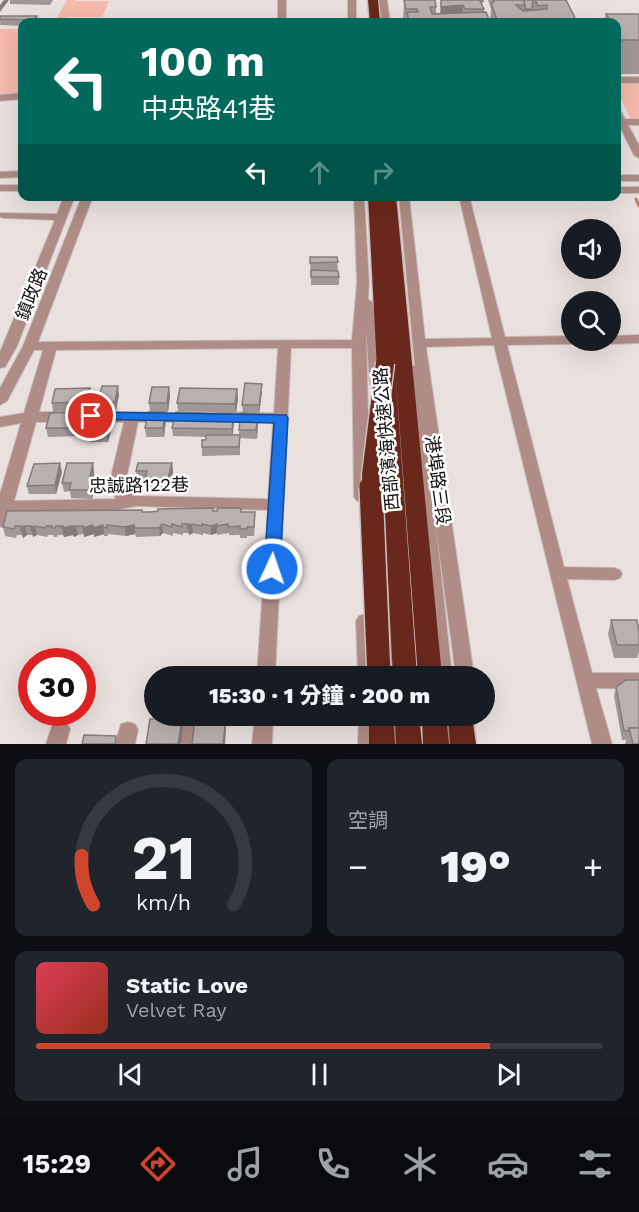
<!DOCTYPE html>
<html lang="zh-TW">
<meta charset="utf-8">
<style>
body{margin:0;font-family:"Work Sans","Noto Sans TC",sans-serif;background:#20242c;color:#f1f3f6;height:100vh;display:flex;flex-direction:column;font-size:22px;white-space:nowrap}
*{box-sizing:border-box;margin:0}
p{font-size:20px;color:#9ea1a6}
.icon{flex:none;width:33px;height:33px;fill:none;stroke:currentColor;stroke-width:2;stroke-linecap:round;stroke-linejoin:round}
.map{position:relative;height:744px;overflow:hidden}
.panel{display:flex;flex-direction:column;gap:15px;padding:15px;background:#0d0f14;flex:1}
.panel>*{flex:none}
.banner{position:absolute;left:18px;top:18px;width:603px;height:183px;border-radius:12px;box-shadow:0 6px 24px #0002;background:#00695c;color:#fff;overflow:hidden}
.fabs{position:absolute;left:561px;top:219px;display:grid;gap:12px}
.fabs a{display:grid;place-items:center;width:60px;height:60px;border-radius:50%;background:#171b24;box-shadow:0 6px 24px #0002;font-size:30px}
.speed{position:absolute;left:18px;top:648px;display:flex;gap:12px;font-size:30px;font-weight:700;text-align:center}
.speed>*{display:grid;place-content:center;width:78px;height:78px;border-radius:50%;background:#171b24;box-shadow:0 6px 24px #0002;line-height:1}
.speed .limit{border:9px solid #d22;background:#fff;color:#111}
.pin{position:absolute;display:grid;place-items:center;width:51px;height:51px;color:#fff;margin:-26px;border:3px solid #fff;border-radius:50%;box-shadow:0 2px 6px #0007}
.me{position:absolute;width:66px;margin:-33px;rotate:3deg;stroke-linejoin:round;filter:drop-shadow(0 0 4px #0008)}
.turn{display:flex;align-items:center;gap:21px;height:126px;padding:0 24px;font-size:27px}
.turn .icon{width:78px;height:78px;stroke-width:2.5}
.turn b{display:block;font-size:42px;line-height:51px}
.lanes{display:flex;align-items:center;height:57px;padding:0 24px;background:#0003;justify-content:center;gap:30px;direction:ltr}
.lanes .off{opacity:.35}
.big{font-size:45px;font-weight:800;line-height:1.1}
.panel .card{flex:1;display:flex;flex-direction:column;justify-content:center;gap:9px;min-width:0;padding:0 21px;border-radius:12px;background:#20242c}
.panel .dial{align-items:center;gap:0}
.dial svg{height:156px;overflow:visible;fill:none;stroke:#363941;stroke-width:7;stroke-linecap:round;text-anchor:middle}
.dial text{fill:#f1f3f6;stroke:none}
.song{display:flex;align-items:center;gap:18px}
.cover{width:72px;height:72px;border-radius:9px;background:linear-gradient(135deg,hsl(350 70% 55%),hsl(10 70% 35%))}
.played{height:6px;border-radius:3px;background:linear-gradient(90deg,#d0452c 80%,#363941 80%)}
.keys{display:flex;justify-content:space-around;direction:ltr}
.heat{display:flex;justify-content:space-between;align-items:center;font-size:33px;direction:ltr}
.panel .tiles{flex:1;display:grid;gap:15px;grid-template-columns:1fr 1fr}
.card:last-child{grid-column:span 2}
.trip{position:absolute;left:144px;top:666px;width:351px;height:60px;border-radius:30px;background:#171b24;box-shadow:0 6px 24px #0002;font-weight:800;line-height:60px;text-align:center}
.menu{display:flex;height:96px;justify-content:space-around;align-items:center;background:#090b0e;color:#9ea1a6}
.menu .icon{width:42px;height:42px}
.menu .on{color:#d0452c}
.menu b{font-size:27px;color:#f1f3f6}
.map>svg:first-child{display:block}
</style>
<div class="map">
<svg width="639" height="744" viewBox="0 0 639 744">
<rect width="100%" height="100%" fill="#eae1df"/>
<g fill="#f6b9ab">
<path d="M67 0H75L68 15 75 1H109L102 17H67L66 19 69 22H58L57 18Z"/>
<path d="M0 29H22V94L0 95Z"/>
<path d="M617 83H639V119H631L617 91Z"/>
</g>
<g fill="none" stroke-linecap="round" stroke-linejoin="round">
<path stroke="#c57a6a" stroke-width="3" d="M636 199 639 206"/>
<defs>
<g id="minor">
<rect x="278" y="0" width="8" height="22"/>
<rect x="348" y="0" width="8" height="22"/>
<path d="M379 0H387L390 22H382Z"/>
<rect x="616" y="77" width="23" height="6"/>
<path d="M22 93V99L0 101V95Z"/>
<path d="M616 107 619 108 625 119H639V125H628L639 145V158L634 155 619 125H616Z"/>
<path d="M22 171V177L0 178V172Z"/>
<rect x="616" y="175" width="23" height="6"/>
<rect x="0" y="185" width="22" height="6"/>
<rect x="616" y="187" width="23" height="6"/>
<path d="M64 196H75L17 346 5 367 0 368V352L55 220 4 218 0 217V213L57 214Z"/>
<path d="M82 196H93L38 342 352 340 357 283 354 196H364L369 283 368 299 372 302 382 345 384 384 377 388 370 384 366 330 370 497 367 501H357L354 497 352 348H291L275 676H257L268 510 137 506 114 510 10 512 6 525 0 527V494L21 423 0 427V417L24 413 43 350H34L7 401 0 405V388L23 346ZM278 348 274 413 217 412 210 417 217 422H273L268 499 137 496 127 492 125 485 138 422H192L197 420 199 417 197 414 132 412H39L56 350ZM36 422H124L109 485 116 499 14 501Z"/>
<path d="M399 196H409L425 339 492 338 459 196H469L505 337 572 336V340H578L572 344 507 345 564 567 614 568 620 570 622 574 620 578 614 580 567 579 592 673H639V689L596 688 612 744H592L494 345 426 347 474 676H456L436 527 452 676H434L406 369 408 366H415Z"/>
<path d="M639 335V343L610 344 604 340H610V336Z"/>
<path d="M380 446 387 451 391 501 389 505H377L375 501 373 451Z"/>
<path d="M385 538 391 540 393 544 401 676H383L377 544 379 540Z"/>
<path d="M365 614 371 616 374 621 376 676H358L356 621 359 616Z"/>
<path d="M255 716H273L272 744H252Z"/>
<path d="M359 716H377L378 744H358Z"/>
<path d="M385 716H403L405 744H385Z"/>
<path d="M438 716H456L459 744H439Z"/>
<path d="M190 720 197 722 200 728 198 744H178L183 722Z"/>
<path d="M60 721 67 723 70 729 66 744H46L53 723Z"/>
<path d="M128 722 135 724 138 730 135 744H115L121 724Z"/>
</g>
<g id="highway">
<path d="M368 0H378L380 22H370Z"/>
<path d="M368 196H396L442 676H418L394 352 417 676H393Z"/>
<path d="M369 716H393L395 744H369Z"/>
<path d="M395 716H419L422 744H396Z"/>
<path d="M422 716H446L449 744H423Z"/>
<path d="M448 716H472L476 744H450Z"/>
</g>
</defs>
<use href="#minor" stroke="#c7bfbd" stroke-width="2"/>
<use href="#highway" stroke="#c7bfbd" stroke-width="3"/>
<use href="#minor" fill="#af8c85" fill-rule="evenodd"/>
<use href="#highway" fill="#6a281c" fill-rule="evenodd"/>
<defs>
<path id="highway-bridge-far1" d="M372 489 371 475 385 363"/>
<path id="highway-bridge" d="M371 487 379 676"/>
</defs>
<use href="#highway-bridge-far1" stroke="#c7bfbd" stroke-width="21" stroke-linecap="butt"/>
<use href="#highway-bridge" stroke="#c7bfbd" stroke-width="26" stroke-linecap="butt"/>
<use href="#highway-bridge-far1" stroke="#6a281c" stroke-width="18"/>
<use href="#highway-bridge" stroke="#6a281c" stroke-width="23"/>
</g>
<g fill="#a09896">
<path d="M10 0H53L50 5 10 4Z"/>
<path d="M404 0H435L436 7V14H440L441 0 483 1 482 5 484 9V12L490 22 491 9 488 0H566L576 20 575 22H403Z"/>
<path d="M606 14H639V74H616V22H604Z"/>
<path d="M0 16H37L38 22H22V26L0 25Z"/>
<path d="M310 257H337L338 270 326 271 339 277V285H311Z"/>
<path d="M262 384V392L259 414H258V422L257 439 240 438V455L202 456V447L206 440V437L173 436 172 428 234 414V422L233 435H239V430L243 413 242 405Z"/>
<path d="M169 387 170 396 168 412H150L149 403Z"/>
<path d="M90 388 91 396 88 411 53 412 52 403Z"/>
<path d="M237 389 238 398 236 413 178 411 177 403Z"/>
<path d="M119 395 116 410H99L98 402Z"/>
<path d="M86 412 87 421 84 436 48 437 46 428Z"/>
<path d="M165 412 166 420 164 437H146L145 428Z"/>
<path d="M114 420 108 442H90L89 433Z"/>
<path d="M93 463 95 484 92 499 71 498 70 491 64 492 62 483Z"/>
<path d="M172 463 173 472 169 488H147L145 479H137L136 471Z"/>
<path d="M62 472 56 494H29L27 486Z"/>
<path d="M213 511 241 512 255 520 254 536H247V538H240V535H229V533L217 535V533L211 535 203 533V535L193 533 189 535V533H183V535L173 533V536L163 533 160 536 136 537 135 534 126 536 108 534V536H104V534L94 537V534L84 537V534L78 535 74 537 73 535 64 537 63 535H58L57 537H54L53 535H48L47 537 37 535 33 537V535H27L23 538 22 535H17L16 538 5 536 3 527 142 512Z"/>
<path d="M611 620 639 633V652L637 658H614L608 634Z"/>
<path d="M616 687 639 744H625L626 740H622L614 696Z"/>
</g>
<g fill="#827c7a">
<path d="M4 0H9L0 12V5Z"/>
<path d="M463 5 461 22H440L441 7Z"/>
<path d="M37 16 38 22H35L34 20Z"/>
<path d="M262 384V392L259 414V405Z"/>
<path d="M118 386 119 395 116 410 115 402Z"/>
<path d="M169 387 170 396 168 412 167 403Z"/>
<path d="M90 388 91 396 88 411 86 402Z"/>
<path d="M237 389 238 398 236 413 235 404Z"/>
<path d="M113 411 114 420 108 442 106 433Z"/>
<path d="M86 412 87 421 84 436 82 428Z"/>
<path d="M165 412 166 420 164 437 163 428Z"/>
<path d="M234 414V422L232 438V429Z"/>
<path d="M258 414V422L257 439 256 430Z"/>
<path d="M60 463 62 472 56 494 55 485Z"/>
<path d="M93 463 95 484 92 499 90 490V476Z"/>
<path d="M172 463 173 472 169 488 168 479Z"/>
<path d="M162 524 163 533 160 536 159 528Z"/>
<path d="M192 524 193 533 189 535 188 527Z"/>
<path d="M217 524V533L211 535V526Z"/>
<path d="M93 525H103L104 534 94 537V534L84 537 83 528Z"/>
<path d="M134 525 135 534 126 536 125 527Z"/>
<path d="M25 526 27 535 23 538 21 529Z"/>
<path d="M35 526 37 535 33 537 31 529Z"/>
<path d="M76 526 78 535 74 537 73 535 64 537 62 528Z"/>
<path d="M182 719 183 728 181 744H178Z"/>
<path d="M226 719V728L225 744H223Z"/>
</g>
<g fill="#bab1af" stroke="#827c7a" stroke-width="1.5">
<path d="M404 0H435L436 7H430L432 14 486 12 490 22H409L407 12H418L417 9H406Z"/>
<path d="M441 0H482L483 1H480L484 9H465L463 5 441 7Z"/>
<path d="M493 0H524L525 5H516L523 11 547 9V5L538 6 535 0H566L576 20H497L491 3 494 2Z"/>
<path d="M524 0H533L532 9H525V5Z"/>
<path d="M606 14H639V40H621L616 33V22H611Z"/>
<path d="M0 16H37L34 20 0 19Z"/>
<path d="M310 257H337L338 262 310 263Z"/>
<path d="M311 270 338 271 339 277H311Z"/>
<path d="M245 383 262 384 259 405H242Z"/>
<path d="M102 386H118L115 402H98Z"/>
<path d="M152 387H169L167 403H149Z"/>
<path d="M90 388 86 402 52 403 55 389Z"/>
<path d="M180 388 237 389 235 404 177 403Z"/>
<path d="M96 411H113L106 433H89Z"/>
<path d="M86 412 82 428H46L50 413Z"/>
<path d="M148 412H165L163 428H145Z"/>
<path d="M176 412 234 414 232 429 172 428Z"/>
<path d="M241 413 258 414 256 430H239Z"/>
<path d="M206 435H240L239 447H202V440H206Z"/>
<path d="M60 463 55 485 27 486 34 464Z"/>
<path d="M67 463H93L90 476H93L90 490H69L71 483H62Z"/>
<path d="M138 463H172L168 479H145L147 471H136Z"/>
<path d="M213 508V511H217L218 508H241V512H255L254 527H247V529H240V526L228 527V524L217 526V524L211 526 202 524V526L192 524 188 527 189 524H182V527L172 524V527L162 524 159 528H135L134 525 125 527 107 525V528L103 527V525L93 528V525L83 528V526H76L72 528 73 526 62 528 63 526H56L55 528H52V526H46L45 528 35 526 31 529 32 526H25L21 529 22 526H15L14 529 3 527 7 511 142 510V512H150L158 511V509Z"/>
<path d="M611 620H637L639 633V645H617Z"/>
<path d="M626 680H639V728H629L628 731H624L616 687Z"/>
<path d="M150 719H182L178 744H146Z"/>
<path d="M195 719H226L223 744H192Z"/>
<path d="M629 728H639V744H633Z"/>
<path d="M84 735 116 736 115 744H82Z"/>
</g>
<path fill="#1a73e8" stroke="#114b97" stroke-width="1.5" d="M91 412 286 415 288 418 280 569 278 574 272 576 266 574 264 569 274 423 86 419 84 416 86 413Z"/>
<g text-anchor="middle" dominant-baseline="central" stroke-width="5" stroke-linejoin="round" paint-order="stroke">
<g font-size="18" fill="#100d0d" stroke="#fff">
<text transform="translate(31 294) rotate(-68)">鎮政路</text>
<text transform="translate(386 439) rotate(-95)">西部濱海快速公路</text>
<text transform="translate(438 480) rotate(82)">港埠路三段</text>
<text transform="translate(139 485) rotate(-1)">忠誠路122巷</text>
</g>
</g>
</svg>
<div class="fabs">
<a><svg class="icon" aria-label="sound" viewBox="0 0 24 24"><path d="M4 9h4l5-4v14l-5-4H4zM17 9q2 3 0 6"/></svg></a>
<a><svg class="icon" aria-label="search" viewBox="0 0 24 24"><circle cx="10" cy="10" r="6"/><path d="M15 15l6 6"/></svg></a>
</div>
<div class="speed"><div class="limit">30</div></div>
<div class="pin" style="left:91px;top:416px;background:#d93025"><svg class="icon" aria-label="arrive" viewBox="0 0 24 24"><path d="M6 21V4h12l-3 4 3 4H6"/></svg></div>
<svg class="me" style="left:272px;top:569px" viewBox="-20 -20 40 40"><circle r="17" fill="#1a73e8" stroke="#fff" stroke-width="3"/><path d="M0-11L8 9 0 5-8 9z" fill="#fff"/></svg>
<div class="trip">15:30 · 1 分鐘 · 200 m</div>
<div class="banner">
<div class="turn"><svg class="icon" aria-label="left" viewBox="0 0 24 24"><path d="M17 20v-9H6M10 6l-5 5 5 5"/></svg><div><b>100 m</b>中央路41巷</div></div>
<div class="lanes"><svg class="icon" aria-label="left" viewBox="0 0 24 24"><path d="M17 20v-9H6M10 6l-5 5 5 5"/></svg><svg class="icon off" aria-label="ahead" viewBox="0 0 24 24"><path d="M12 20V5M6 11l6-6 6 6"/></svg><svg class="icon off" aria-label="right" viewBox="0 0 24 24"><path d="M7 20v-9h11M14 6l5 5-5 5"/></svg></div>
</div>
</div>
<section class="panel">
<div class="tiles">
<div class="card dial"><svg viewBox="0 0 100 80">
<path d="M14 69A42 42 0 1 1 86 69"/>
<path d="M14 69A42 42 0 0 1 8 44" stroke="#d0452c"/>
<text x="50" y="56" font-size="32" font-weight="700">21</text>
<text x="50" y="72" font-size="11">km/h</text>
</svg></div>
<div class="card"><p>空調</p>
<div class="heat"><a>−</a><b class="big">19°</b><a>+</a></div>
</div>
<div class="card">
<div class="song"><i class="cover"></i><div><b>Static Love</b><p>Velvet Ray</p></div></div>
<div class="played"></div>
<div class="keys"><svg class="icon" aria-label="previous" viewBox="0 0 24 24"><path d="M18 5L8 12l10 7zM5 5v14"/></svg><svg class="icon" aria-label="pause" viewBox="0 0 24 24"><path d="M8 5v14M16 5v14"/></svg><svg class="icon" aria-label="next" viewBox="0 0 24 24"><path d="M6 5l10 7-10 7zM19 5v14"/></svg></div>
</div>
</div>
</section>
<nav class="menu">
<b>15:29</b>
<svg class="icon on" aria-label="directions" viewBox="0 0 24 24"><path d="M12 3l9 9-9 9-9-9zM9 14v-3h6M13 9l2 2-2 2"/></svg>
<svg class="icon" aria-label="music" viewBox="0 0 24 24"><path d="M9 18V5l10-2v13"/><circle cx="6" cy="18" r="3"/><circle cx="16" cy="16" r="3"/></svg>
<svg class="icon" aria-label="phone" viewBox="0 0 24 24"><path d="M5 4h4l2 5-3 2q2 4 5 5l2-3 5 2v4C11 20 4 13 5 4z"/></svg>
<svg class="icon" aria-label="climate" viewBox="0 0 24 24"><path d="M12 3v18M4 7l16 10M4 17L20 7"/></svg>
<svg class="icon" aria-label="car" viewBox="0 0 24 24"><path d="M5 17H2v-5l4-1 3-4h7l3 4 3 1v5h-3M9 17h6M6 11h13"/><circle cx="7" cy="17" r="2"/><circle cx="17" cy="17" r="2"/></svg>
<svg class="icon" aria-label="filters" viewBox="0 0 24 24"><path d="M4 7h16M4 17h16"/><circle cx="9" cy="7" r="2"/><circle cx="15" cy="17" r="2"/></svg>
</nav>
